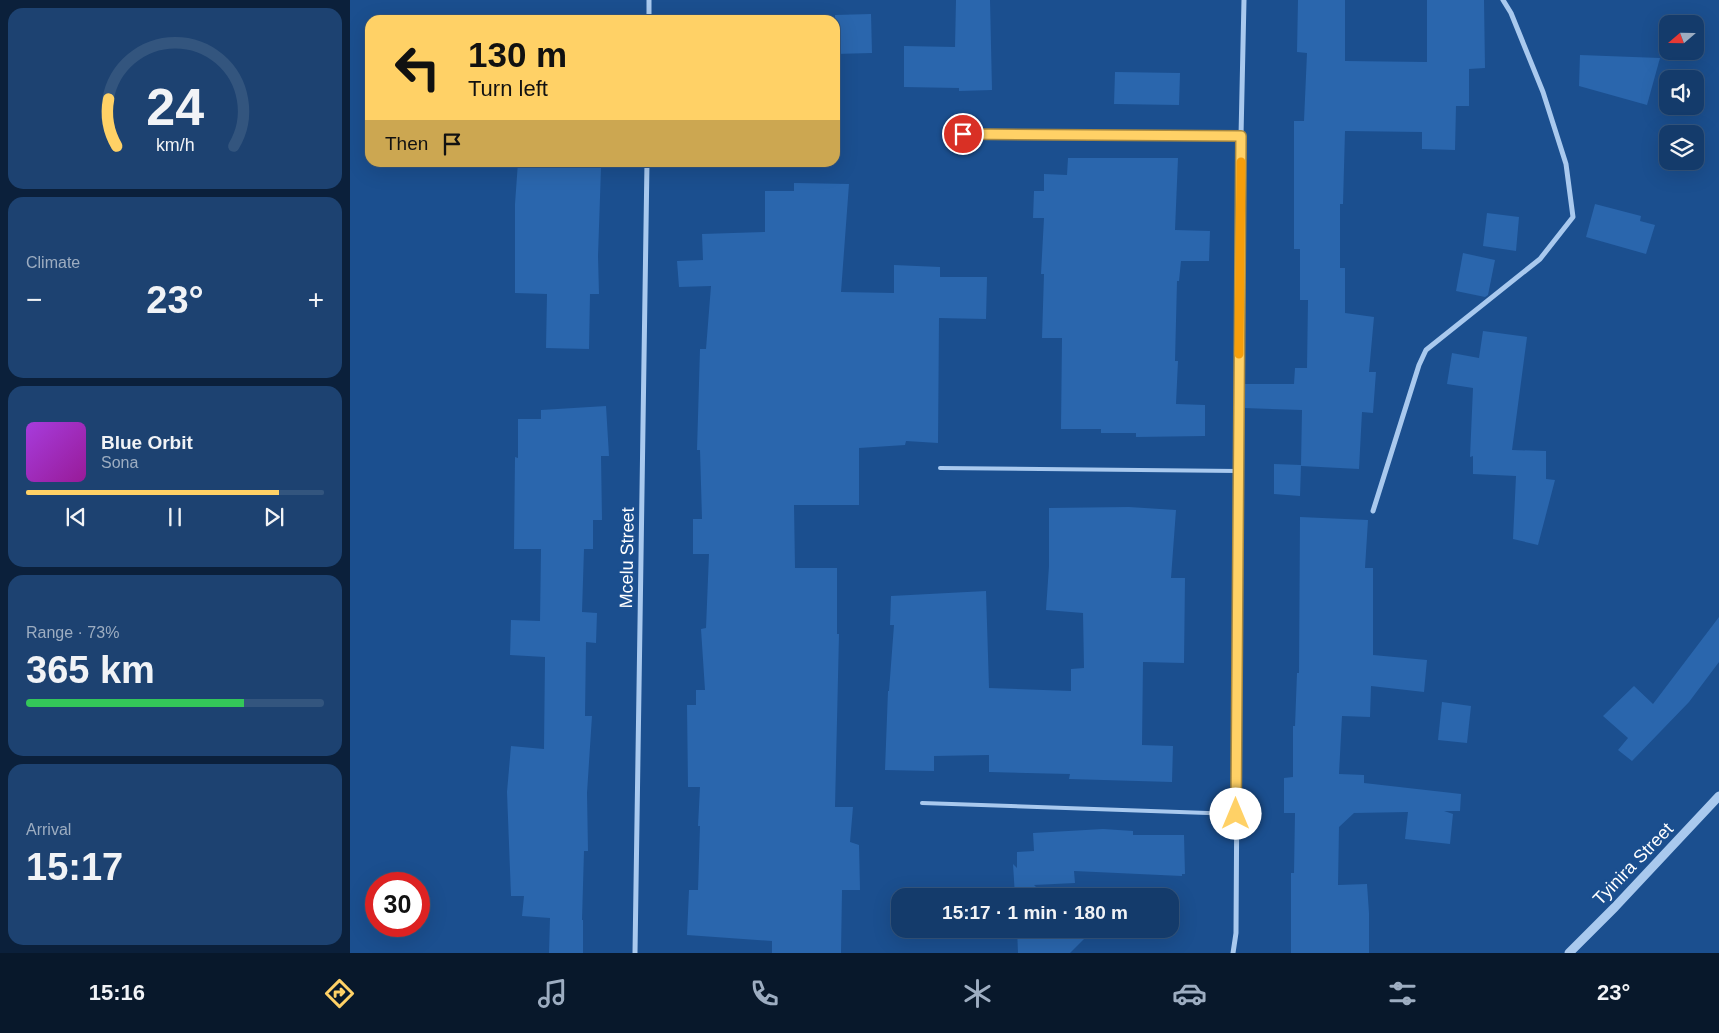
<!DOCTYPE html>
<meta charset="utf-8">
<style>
body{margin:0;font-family:Arial,sans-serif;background:#1d4271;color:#f1f3f6;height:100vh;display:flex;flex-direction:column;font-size:19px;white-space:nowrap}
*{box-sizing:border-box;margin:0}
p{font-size:16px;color:#9dadc1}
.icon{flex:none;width:28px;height:28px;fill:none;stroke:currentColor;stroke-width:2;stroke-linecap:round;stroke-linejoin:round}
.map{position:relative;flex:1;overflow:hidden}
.details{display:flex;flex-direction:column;gap:8px;padding:8px;background:#0b203b;width:350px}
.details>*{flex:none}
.banner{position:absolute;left:15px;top:15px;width:475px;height:152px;border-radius:15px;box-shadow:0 5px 20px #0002,0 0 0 1px #33557e;background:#ffd166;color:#111;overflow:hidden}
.needle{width:32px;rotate:250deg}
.buttons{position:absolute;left:1309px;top:15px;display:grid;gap:10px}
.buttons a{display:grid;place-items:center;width:45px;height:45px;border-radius:10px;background:#143b6b;box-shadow:0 5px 20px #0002,0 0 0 1px #33557e;font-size:25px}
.speed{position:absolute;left:15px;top:872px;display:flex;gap:10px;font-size:25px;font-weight:700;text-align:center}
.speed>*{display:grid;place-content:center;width:65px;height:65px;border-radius:50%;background:#143b6b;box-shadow:0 5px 20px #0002,0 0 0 1px #33557e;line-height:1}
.speed .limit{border:8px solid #d22;background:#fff;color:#111}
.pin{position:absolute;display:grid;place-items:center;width:42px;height:42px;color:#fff;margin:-21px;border:2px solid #fff;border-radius:50%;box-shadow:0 1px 5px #0007}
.me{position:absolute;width:55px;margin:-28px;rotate:0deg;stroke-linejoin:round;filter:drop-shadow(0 0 4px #0008)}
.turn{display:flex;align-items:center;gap:18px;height:105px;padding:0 20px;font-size:22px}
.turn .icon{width:65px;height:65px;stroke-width:2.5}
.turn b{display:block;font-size:35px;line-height:42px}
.then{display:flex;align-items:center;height:48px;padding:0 20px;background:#0003;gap:10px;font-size:19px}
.big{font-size:38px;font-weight:700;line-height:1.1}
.details .tile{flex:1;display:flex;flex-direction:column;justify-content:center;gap:8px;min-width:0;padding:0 18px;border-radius:15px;background:#1d4271}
.details .dial{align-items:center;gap:0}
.dial svg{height:130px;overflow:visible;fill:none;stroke:#33557e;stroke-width:7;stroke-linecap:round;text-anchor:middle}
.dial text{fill:#f1f3f6;stroke:none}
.song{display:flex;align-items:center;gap:15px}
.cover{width:60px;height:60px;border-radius:8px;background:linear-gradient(135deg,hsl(280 70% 55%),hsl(300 70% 35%))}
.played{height:5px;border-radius:2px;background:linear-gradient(90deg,#ffd166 85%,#33557e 85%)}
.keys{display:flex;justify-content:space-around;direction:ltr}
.heat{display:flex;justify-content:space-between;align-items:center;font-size:28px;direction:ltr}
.charge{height:8px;border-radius:4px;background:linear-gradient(90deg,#34c759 73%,#33557e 0)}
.trip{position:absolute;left:541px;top:888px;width:288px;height:50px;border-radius:15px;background:#143b6b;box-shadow:0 5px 20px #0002,0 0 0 1px #33557e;font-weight:700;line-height:50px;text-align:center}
.tabs{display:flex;height:80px;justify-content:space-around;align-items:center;background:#08182b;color:#9dadc1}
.tabs .icon{width:35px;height:35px}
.tabs .current{color:#ffd166}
.tabs b{font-size:22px;color:#f1f3f6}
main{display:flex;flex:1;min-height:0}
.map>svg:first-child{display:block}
</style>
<main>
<section class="details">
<div class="tile dial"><svg viewBox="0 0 100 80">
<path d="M14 69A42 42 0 1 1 86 69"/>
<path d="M14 69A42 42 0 0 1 9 40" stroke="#ffd166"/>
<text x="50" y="56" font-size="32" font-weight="700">24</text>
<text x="50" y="72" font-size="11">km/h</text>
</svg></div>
<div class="tile"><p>Climate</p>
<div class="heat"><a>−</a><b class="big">23°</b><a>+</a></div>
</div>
<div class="tile">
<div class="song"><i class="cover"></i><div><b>Blue Orbit</b><p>Sona</p></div></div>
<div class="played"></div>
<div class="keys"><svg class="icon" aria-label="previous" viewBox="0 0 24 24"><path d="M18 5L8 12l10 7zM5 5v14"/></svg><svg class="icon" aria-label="pause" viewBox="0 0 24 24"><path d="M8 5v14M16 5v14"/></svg><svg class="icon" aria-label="next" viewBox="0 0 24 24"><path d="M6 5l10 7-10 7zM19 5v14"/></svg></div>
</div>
<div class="tile"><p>Range · 73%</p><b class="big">365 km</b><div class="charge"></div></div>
<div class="tile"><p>Arrival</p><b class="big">15:17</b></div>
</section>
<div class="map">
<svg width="1369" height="953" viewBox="0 0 1369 953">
<rect width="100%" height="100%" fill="#1b4f8f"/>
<g fill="#2a66ad">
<path d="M606 0H640L642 90 609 91V88L554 87V46L605 47Z"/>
<path d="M948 0H995V61L1077 62V0H1134L1135 68 1119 69V106H1106L1105 150 1072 149V132L995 131 993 204H990V268H995V313L1024 317 1019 372H1026L1023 413 1012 412 1009 469 951 466 952 410 894 408V384H944L945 368H957L958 300H950V249H944V121H954L957 53 947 52Z"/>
<path d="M521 14 522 53 485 54V15Z"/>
<path d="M1230 55 1310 58 1297 105 1229 86Z"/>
<path d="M765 72 830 73 829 105 764 104Z"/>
<path d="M718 158H828L825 230 860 231 859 261H831L829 281H827L825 361H828L826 404 855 405V436L786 437V433H751V429H711L712 338H692L694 274H691L694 218H683L684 191H694V174L717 175Z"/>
<path d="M168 162H198V167L251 168 248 256 249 294H240L239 349 196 348 197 294 165 293V204Z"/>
<path d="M444 183 499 184 491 292 544 293V265L590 267V277H637L636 319 589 318 588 443 556 441 555 445 509 448V505H444L445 568H487V634H489L485 807H503L500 842 509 845 510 890H492L491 953H422V941L337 935 339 890H348L350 826H348L350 787H338L337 705H346V690H355L351 629 356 628 359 554H343V519H352L350 450H347L350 349H356L361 286 329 287 327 261 353 260 352 234 415 232V191H444Z"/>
<path d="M1245 204 1291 216 1290 221 1305 225 1296 254 1236 237Z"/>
<path d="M1137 213 1169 217 1166 251 1133 246Z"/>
<path d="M1113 253 1145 260 1138 295 1135 297 1106 291Z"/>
<path d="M1133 331 1177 337 1162 450 1196 451V479L1205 480 1188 545 1163 539 1166 476 1123 474V456L1120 457 1123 388 1097 384 1102 353 1129 358Z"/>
<path d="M256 406 259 456H251L252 520H243V549H234L232 612 247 613 246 643 236 642 235 716H242L237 793 238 851H234L232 920H233V953H199L200 918 172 916 174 896H161L157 792 161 746 194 749 195 657 160 655 161 620 190 621 191 549H164L165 457 168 458V419H191V410Z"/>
<path d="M924 464 951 465 950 496 924 494Z"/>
<path d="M779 507 826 510 821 578H835L834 663 793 662 792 745 823 746 822 782 719 779 720 774 639 772V755L584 756V771L535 770 538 691H539L544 625H540L541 596 636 591 639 688 721 691V669L734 668 733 613 696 610 699 566V508Z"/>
<path d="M950 517 1018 520 1015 568H1023V655L1077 660 1074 692 1021 686 1020 717 992 716 989 774 1014 775V783L1111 794 1110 811H1094L1103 814 1100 844 1055 839 1058 812 1004 813 989 827 988 885 1017 884 1019 913V953H941V873H944L945 813H934V778L943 777V726H945L947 673H949Z"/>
<path d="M1369 617V662L1339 702 1282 761 1268 750 1278 738 1253 716 1284 686 1303 704Z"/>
<path d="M1092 702 1121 706 1117 743 1088 740Z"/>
<path d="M753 829 783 831V835H834L835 874H832V876L724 871 725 883 684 885 695 896H665L663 864 667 868V852L684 851 683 833Z"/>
<path d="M667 929H728L736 937 720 953H668Z"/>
</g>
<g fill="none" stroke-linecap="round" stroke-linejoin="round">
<g stroke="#a9c9ee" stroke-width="4">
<path d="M613 134 891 136"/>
<path d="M590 468 888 471"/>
<path d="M572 803 886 814"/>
</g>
<g stroke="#a9c9ee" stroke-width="5">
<path d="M299 20V0"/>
<path d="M1023 511 1069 365 1076 350 1190 259 1223 217 1216 164 1193 92 1161 13 1153 0"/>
<path d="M285 953 297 162"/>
<path d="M883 953 886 933 891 136 894 0"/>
</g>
<path stroke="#a9c9ee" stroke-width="9" d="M1219 953 1265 907 1369 796"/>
</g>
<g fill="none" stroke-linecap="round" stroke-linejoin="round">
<defs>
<path id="route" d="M613 134 891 136 886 814"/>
</defs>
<use href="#route" stroke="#a68842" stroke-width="12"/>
<use href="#route" stroke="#ffd166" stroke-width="9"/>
<path stroke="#f59e0b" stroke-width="9" d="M889 354 891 162"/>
</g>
<g text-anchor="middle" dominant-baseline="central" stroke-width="5" stroke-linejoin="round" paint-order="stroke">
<g font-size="18" fill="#fff" stroke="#1b4f8f">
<text transform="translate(277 558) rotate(-89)">Mcelu Street</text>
<text transform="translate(1283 864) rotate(-46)">Tyinira Street</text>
</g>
</g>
</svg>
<div class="buttons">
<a><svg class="needle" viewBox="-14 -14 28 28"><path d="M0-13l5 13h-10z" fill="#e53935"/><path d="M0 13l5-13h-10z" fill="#9dadc1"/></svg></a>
<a><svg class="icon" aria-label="sound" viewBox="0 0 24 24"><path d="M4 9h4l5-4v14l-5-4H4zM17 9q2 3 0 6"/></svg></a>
<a><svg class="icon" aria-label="layers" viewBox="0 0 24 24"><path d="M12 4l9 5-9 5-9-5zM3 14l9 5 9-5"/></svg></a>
</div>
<div class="speed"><div class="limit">30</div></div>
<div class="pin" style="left:613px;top:134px;background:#d93025"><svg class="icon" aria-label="arrive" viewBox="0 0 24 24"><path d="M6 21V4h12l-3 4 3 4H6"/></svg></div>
<svg class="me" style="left:886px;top:814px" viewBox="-20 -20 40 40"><circle r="19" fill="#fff"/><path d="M0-13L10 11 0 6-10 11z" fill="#ffd166"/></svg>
<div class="trip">15:17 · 1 min · 180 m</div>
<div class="banner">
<div class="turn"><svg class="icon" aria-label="left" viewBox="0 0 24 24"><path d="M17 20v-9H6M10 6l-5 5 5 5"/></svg><div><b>130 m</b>Turn left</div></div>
<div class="then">Then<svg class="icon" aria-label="arrive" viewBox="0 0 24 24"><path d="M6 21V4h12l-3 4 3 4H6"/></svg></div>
</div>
</div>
</main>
<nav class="tabs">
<b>15:16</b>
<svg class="icon current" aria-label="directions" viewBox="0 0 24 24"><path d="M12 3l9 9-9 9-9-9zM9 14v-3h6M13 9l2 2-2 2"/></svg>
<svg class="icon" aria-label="music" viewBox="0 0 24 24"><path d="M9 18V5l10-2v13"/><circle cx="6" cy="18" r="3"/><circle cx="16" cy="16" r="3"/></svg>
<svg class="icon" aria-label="phone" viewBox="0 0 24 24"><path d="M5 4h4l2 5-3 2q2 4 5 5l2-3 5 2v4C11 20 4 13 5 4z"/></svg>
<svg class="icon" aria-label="climate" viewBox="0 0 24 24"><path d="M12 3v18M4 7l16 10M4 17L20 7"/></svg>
<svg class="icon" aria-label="car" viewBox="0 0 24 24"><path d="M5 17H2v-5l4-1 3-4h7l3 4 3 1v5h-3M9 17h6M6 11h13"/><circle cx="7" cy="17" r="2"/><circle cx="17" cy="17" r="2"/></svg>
<svg class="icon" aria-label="filters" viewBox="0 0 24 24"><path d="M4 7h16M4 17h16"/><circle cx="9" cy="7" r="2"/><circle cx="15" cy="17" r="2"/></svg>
<b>23°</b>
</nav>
